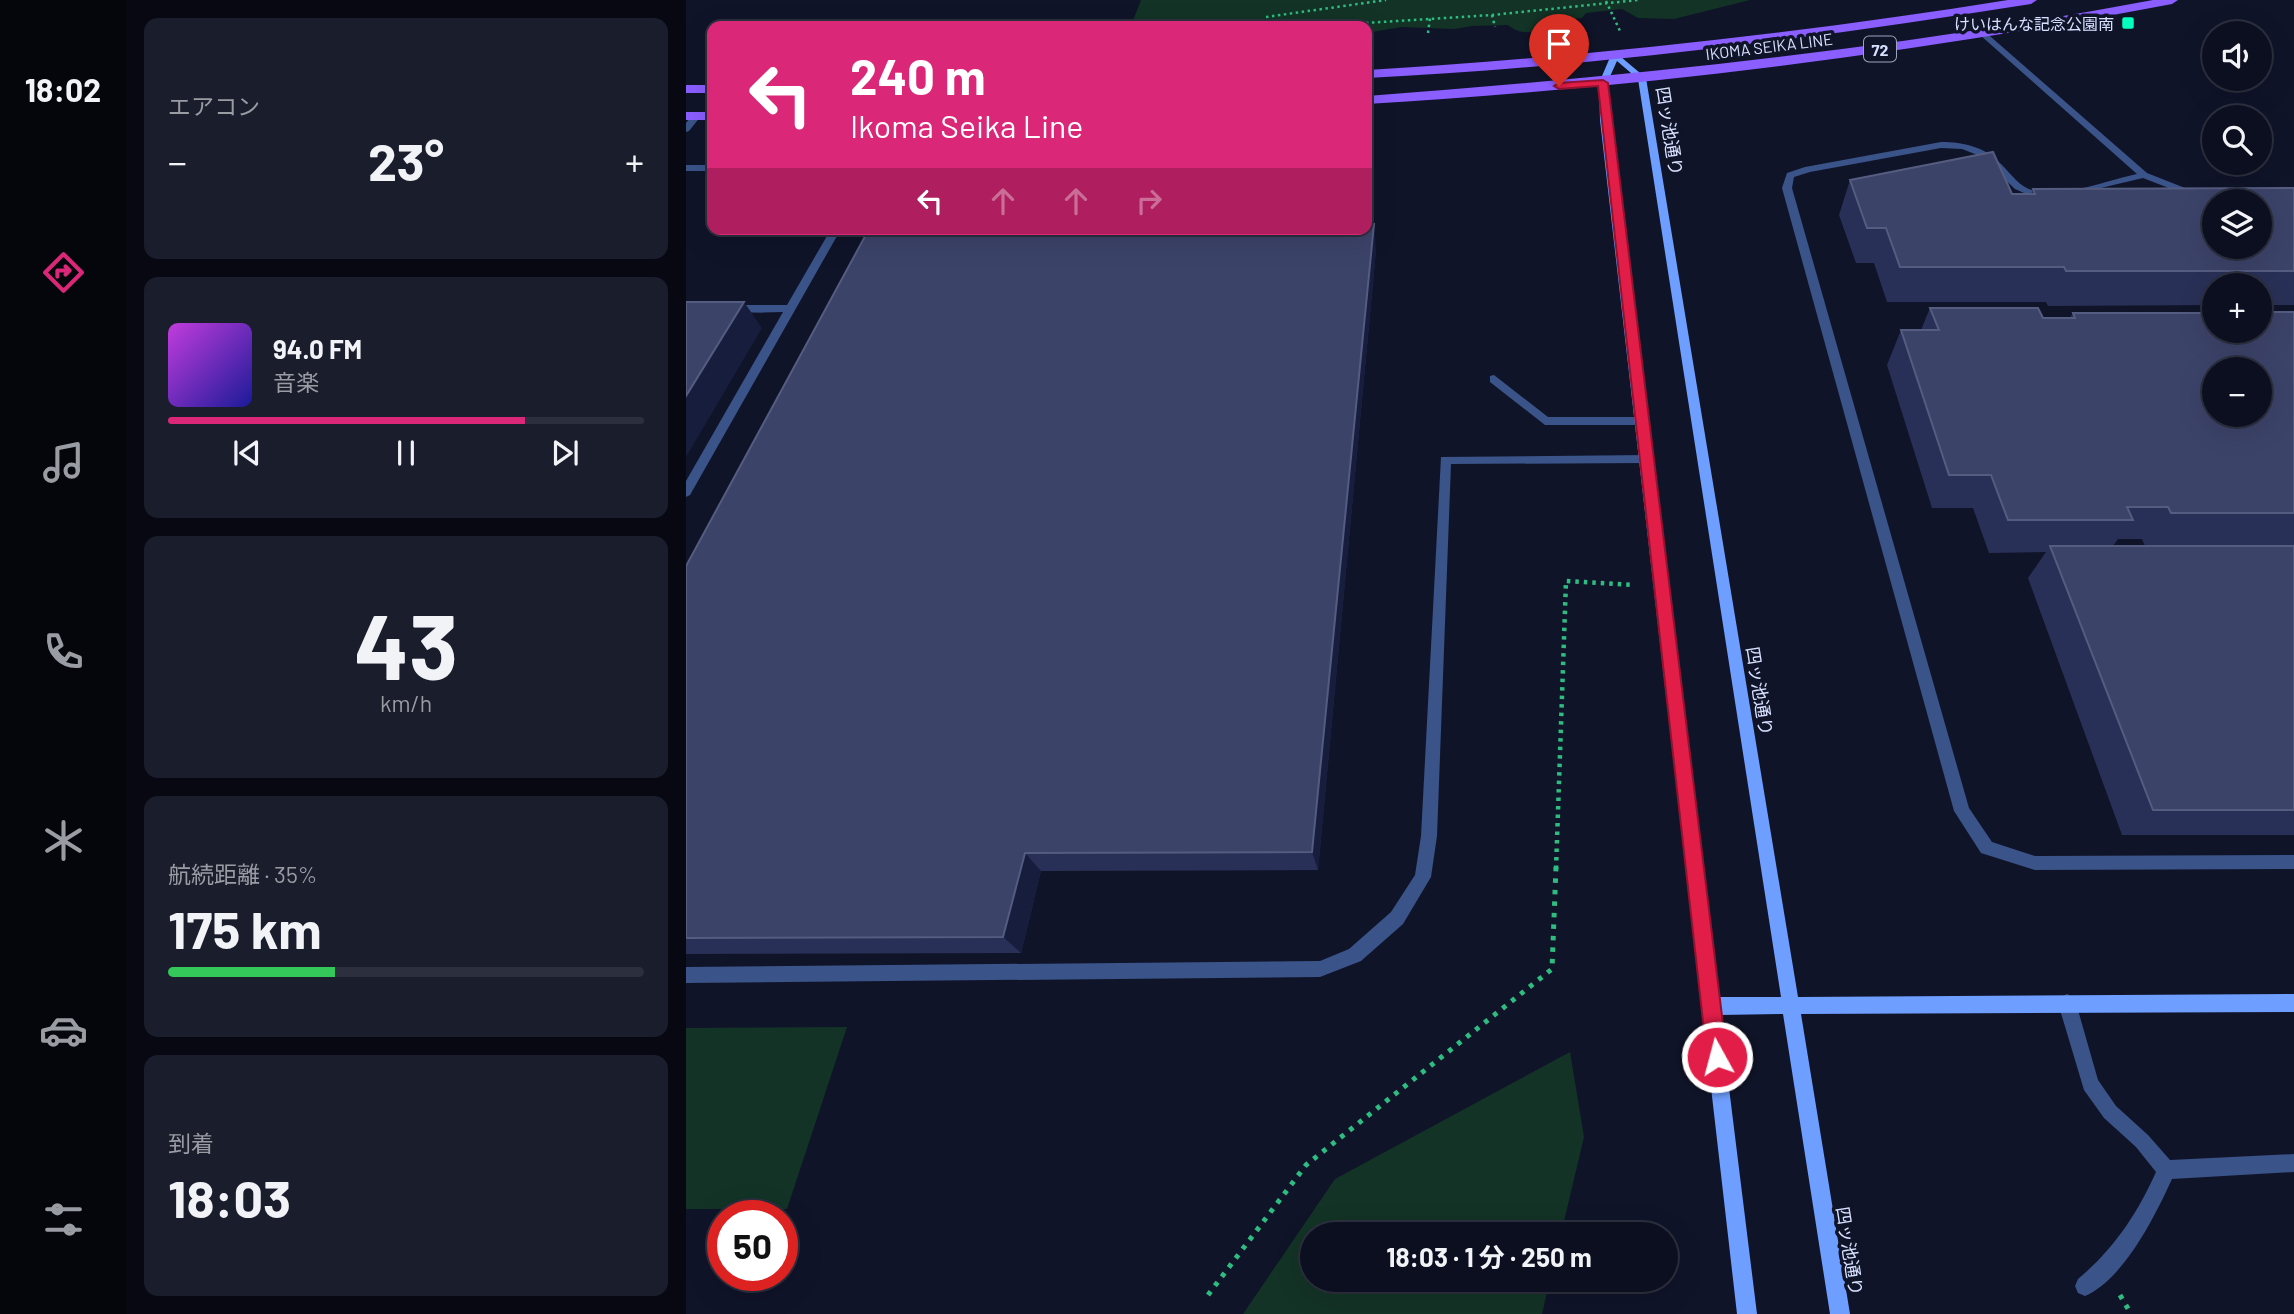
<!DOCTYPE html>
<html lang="ja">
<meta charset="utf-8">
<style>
body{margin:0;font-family:Barlow,"Noto Sans JP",sans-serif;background:#1a1d2c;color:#f1f3f6;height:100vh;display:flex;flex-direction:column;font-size:26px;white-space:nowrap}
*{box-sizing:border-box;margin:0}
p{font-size:23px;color:#9a9ca4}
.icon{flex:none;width:38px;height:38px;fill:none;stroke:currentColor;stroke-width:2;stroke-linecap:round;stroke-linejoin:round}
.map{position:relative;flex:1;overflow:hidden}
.details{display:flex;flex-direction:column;gap:18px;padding:18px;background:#070811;width:560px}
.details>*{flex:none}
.banner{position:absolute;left:21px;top:21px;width:665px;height:214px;border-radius:14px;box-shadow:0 7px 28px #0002,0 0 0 2px #2c2f3d;background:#db2777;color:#fff;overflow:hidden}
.controls{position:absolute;left:1516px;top:21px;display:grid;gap:14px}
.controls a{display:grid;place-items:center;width:70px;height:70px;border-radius:50%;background:#0c0f1f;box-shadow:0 7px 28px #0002,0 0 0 2px #2c2f3d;font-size:35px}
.speed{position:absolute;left:21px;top:1200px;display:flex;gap:14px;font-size:35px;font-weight:700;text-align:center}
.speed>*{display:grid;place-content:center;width:91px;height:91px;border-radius:50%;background:#0c0f1f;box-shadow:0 7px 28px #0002,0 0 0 2px #2c2f3d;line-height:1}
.speed .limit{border:10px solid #d22;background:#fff;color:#111}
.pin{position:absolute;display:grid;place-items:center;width:60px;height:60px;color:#fff;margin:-72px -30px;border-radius:50% 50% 50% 0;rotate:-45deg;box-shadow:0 0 7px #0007}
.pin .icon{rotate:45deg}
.me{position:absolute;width:77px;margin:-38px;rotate:353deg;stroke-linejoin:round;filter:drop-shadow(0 0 5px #0008)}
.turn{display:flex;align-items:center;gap:24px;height:147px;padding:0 28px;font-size:32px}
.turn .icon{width:91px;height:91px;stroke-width:2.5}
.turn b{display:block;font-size:49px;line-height:60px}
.lanes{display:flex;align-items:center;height:66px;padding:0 28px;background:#0003;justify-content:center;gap:35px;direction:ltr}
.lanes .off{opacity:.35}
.big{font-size:52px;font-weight:700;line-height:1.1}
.details .card{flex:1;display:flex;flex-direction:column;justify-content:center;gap:10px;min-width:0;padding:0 24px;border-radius:14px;background:#1a1d2c}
.details .dial{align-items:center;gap:0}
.dial b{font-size:91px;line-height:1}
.song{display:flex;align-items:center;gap:21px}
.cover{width:84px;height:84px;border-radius:10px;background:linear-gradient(135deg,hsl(290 70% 55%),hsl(240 70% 35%))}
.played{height:7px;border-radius:4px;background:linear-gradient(90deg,#db2777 75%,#2c2f3d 75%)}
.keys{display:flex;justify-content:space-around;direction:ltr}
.heat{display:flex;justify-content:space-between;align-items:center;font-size:38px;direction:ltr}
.charge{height:10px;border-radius:5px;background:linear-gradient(90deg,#34c759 35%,#2c2f3d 0)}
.trip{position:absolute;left:614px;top:1222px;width:378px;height:70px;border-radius:35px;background:#0c0f1f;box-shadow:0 7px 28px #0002,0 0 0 2px #2c2f3d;font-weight:700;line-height:70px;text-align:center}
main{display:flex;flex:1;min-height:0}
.menu{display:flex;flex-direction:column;width:126px;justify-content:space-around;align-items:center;background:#05060c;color:#9a9ca4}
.menu .icon{width:49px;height:49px}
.menu .active{color:#db2777}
.menu b{font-size:32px;color:#f1f3f6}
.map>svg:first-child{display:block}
</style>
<main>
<nav class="menu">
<b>18:02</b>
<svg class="icon active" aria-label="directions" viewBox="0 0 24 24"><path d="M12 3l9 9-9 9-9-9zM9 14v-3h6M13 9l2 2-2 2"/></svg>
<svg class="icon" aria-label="music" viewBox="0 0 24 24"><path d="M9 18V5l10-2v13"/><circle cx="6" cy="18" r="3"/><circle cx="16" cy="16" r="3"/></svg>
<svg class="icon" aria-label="phone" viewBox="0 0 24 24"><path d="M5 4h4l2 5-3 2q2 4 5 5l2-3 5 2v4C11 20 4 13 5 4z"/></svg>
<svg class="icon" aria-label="climate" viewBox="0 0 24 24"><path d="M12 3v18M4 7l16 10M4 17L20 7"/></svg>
<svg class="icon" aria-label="car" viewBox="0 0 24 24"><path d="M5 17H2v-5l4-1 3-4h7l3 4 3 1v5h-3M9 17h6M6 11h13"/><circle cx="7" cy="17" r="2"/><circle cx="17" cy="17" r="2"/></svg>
<svg class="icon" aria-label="filters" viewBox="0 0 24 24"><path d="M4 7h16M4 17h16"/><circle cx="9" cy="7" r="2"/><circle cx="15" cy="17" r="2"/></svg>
</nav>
<section class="details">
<div class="card"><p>エアコン</p>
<div class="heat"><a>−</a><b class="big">23°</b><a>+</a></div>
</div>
<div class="card">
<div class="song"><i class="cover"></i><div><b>94.0 FM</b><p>音楽</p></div></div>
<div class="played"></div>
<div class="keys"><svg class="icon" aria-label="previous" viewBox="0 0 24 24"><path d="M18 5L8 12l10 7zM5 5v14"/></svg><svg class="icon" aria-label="pause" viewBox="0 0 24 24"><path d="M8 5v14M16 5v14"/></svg><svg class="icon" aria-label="next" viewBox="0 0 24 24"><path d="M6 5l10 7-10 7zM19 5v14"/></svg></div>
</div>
<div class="card dial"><b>43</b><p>km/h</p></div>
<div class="card"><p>航続距離 · 35%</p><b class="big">175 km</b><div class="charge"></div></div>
<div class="card"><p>到着</p><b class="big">18:03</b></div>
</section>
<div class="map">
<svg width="1608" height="1314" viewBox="0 0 1608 1314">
<rect width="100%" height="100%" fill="#101429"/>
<g fill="#133326">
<path d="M455 0H1064L988 19 952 18 936 9 900 13 896 18C889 19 881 19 874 21 856 28 841 40 822 25L786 26 768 29 715 27 681 33V26H445Z"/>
<path d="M161 1027 101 1209H0V1028Z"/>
<path d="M884 1052 898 1137 875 1234H626V1279H864L856 1314H557L649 1179Z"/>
</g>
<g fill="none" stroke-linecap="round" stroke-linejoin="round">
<g stroke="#2ebc81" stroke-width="2.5" stroke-dasharray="2.5 3.5" stroke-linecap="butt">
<path d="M920 1 934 31"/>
<path d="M806 15 809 27"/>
<path d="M580 17 700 0"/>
<path d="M632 26 806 15 952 0"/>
<path d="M742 33 744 18"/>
</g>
<path stroke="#2ebc81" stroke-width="4.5" stroke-dasharray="3.5 5" stroke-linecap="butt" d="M870 869 880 581 947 585"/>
<g stroke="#2ebc81" stroke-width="5" stroke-dasharray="4.5 7" stroke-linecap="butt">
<path d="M522 1295 620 1165 866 969 870 867"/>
<path d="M1434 1295 1445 1314"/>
</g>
<g fill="#3a5388" fill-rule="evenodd">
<path d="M1297 30 1461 173 1532 201H1528V205L1524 204 1457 178 1385 195 1347 197 1329 189 1294 156 1276 149 1255 148 1124 172 1108 177 1106 188 1283 808 1306 842 1349 856 1608 855V869L1349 870 1295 853 1268 811 1096 188 1101 173 1119 167 1255 142C1278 142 1299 147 1315 164 1325 174 1334 188 1349 191 1376 198 1423 180 1451 174L1294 35 1293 33Z"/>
<path d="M7 114 15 116 3 131 0 132V123Z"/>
<rect x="0" y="165" width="26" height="6"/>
<path d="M145 229H155L4 495 0 497V481L97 312 43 313 38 309 43 305H101Z"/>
<path d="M808 375 862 417H956L962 421 956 425H859L804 382V376Z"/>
<path d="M961 455 967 459 961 463 765 464 751 836 745 877 717 924 675 961 634 977 0 983V967L634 961 663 949 705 912 729 875 735 836 755 457Z"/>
<path d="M1381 994 1387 997 1390 1003 1412 1080 1430 1106 1462 1135 1484 1160 1608 1154V1172L1486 1179C1469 1216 1438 1279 1399 1296L1392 1293 1389 1286 1392 1279C1428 1249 1451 1214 1470 1172L1450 1147 1418 1118 1398 1090 1372 1003 1375 997Z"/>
</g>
<path fill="#6e9eff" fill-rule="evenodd" d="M929 52 960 78 1112 997 1608 994V1012L1115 1014 1164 1314H1144L1097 1014 1034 1015 1071 1314H1051L914 120 913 83 925 55ZM931 61 952 79 1095 997H1032L924 120 921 83Z"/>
<g fill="#8a5eff" fill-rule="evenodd">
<path d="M1322 0H1351L1345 4C1125 39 903 67 681 78V70C896 57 1110 34 1322 0Z"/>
<path d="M1467 0H1492L1486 4C1220 55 951 88 681 104V96C945 76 1207 49 1467 0Z"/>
<rect x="0" y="85" width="26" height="8"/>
<rect x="0" y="112" width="26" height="8"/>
</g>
</g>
<g fill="#293057">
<path d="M1164 180 1326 194H1345L1347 189 1608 188V305H1573V285H1528V305L1362 306 1360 302H1201L1188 263H1170L1153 215Z"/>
<path d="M690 250 632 870 355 871 335 953 0 954V566Z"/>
<path d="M1244 308 1357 318H1384L1387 313 1608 312V545L1459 546 1456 539H1432L1427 546H1608V835H1436L1342 578 1360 552 1303 553 1287 508H1246L1201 365 1215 330H1235Z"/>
</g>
<g fill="#171d3d">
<path d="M688 224 690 250 632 870 626 852Z"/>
<path d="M58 302 76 328 0 457V396Z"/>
<path d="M339 853 355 871 335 953 317 937Z"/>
</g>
<g fill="#3c4369" stroke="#545c80" stroke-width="2" fill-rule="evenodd">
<path d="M1307 152 1326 194H1349L1347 189 1608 188V271H1380L1378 267H1214L1200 228H1181L1164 180ZM1528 201H1573V247H1528Z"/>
<path d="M681 224H688L626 852 339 853 317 937 0 938V566L183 229H681Z"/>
<path d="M0 302H58L0 396Z"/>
<path d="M1244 308H1352L1357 318H1389L1387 313H1528V331H1573V312H1608V513H1485L1482 507H1441L1447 520H1322L1305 475H1263L1215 330H1253ZM1528 369H1573V415H1528Z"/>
<path d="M1364 546H1608V810H1467Z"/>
</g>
<path fill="#e11d48" stroke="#92132f" stroke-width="2" d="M917 80 922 83 1041 1057 1038 1064 1031 1067 1024 1064 1021 1057 912 86 873 89 868 86 873 83Z"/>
<rect fill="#03ffbe" stroke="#101429" stroke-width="2.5" x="1435" y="16" width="14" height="14" rx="3.5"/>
<g text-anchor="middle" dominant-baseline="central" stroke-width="7" stroke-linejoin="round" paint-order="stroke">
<g font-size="16" fill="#d7e1ff" stroke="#101429" text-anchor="end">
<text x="1428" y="23">けいはんな記念公園南</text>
</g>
<g font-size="16" fill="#d7e1ff" stroke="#101429">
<text transform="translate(1083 46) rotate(-7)">IKOMA SEIKA LINE</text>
</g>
<rect fill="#101429" stroke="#9ba4bf" stroke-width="2" x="1178" y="36.5" width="32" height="25" rx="5"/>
<g font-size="16" font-weight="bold" fill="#d7e1ff">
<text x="1194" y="49">72</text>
</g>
<g font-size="18" fill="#d7e1ff" stroke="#101429">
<text transform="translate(984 131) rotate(81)">四ッ池通り</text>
<text transform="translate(1074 691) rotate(81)">四ッ池通り</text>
<text transform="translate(1164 1251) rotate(81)">四ッ池通り</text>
</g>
</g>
</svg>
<div class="controls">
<a><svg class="icon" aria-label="sound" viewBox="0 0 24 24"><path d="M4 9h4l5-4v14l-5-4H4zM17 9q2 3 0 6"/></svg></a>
<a><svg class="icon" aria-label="search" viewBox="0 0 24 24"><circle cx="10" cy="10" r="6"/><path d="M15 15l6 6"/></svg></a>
<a><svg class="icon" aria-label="layers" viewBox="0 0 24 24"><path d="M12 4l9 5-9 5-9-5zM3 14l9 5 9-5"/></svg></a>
<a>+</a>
<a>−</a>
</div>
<div class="speed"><div class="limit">50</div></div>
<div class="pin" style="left:873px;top:86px;background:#d93025"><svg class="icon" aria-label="arrive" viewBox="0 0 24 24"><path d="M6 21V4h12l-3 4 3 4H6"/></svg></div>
<svg class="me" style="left:1031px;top:1057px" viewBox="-20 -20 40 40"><circle r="17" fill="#e11d48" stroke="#fff" stroke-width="3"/><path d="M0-11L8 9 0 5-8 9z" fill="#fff"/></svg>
<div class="trip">18:03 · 1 分 · 250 m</div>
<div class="banner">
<div class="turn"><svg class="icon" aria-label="left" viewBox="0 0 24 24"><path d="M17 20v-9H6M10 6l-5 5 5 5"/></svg><div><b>240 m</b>Ikoma Seika Line</div></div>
<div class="lanes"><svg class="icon" aria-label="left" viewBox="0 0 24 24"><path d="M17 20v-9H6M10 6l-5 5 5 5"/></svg><svg class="icon off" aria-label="ahead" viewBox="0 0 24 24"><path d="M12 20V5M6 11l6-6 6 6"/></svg><svg class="icon off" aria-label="ahead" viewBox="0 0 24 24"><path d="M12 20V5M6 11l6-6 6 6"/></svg><svg class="icon off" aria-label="right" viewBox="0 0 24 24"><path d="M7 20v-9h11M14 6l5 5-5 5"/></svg></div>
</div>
</div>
</main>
